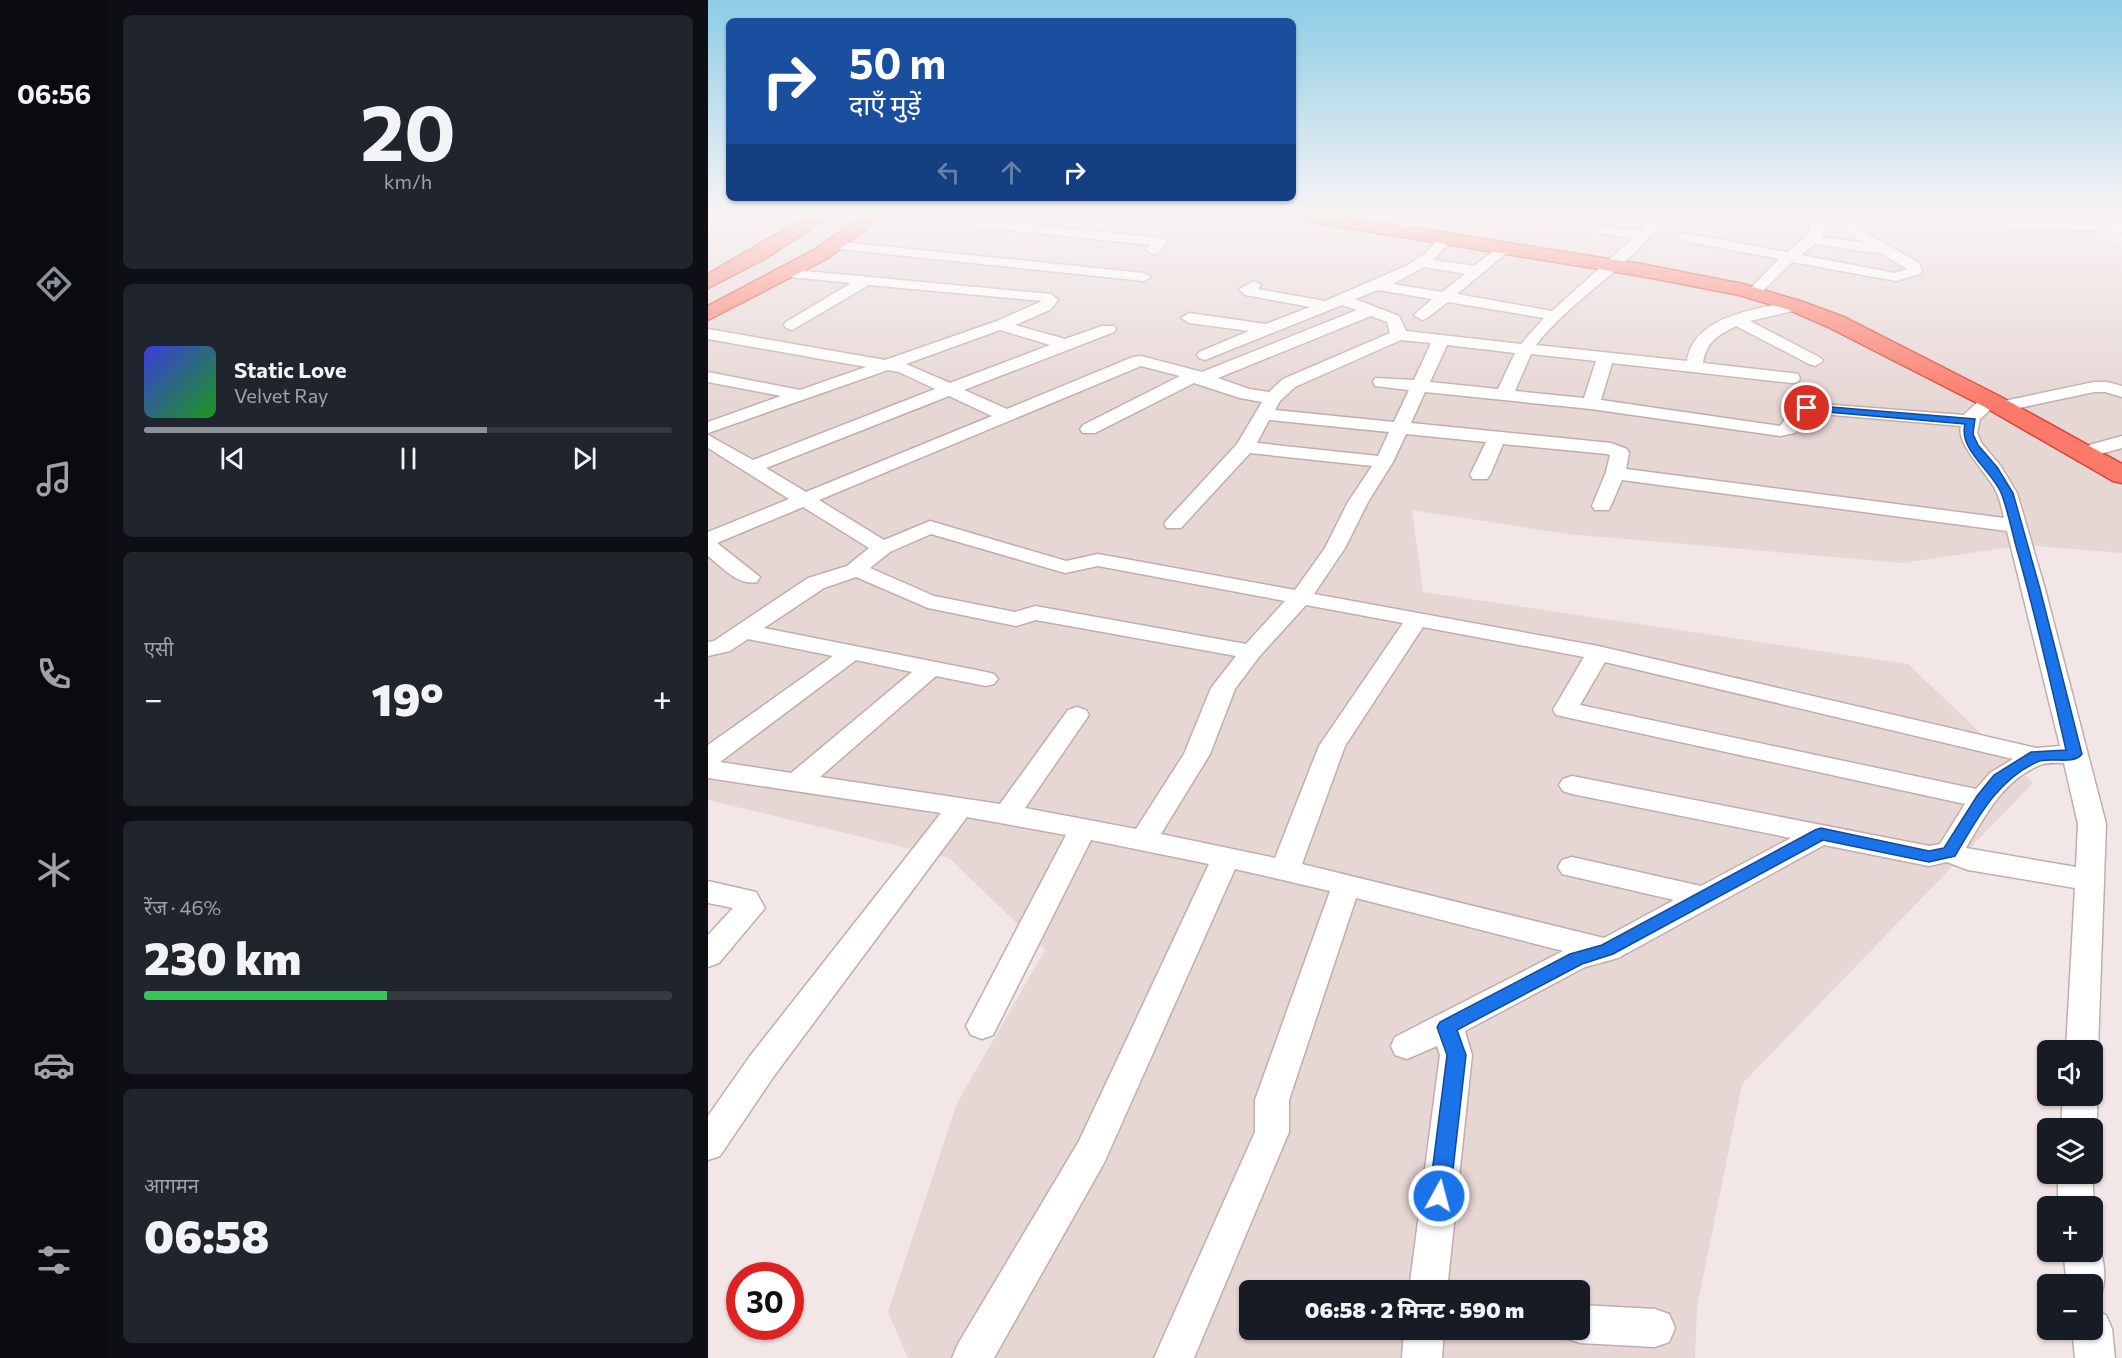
<!DOCTYPE html>
<html lang="hi">
<meta charset="utf-8">
<style>
body{margin:0;font-family:Commissioner,"Noto Sans Devanagari",sans-serif;background:#20242c;color:#f1f3f6;height:100vh;display:flex;flex-direction:column;font-size:22px;white-space:nowrap}
*{box-sizing:border-box;margin:0}
p{font-size:20px;color:#9ea1a6}
.icon{flex:none;width:33px;height:33px;fill:none;stroke:currentColor;stroke-width:2;stroke-linecap:round;stroke-linejoin:round}
.map{position:relative;flex:1;overflow:hidden}
.drawer{display:flex;flex-direction:column;gap:15px;padding:15px;background:#0d0f14;width:600px}
.drawer>*{flex:none}
.top-card{position:absolute;left:18px;top:18px;width:570px;height:183px;border-radius:9px;box-shadow:0 2px 4px #0004;background:#1a4fa0;color:#fff;overflow:hidden}
.fabs{position:absolute;left:1329px;top:1040px;display:grid;gap:12px}
.fabs a{display:grid;place-items:center;width:66px;height:66px;border-radius:9px;background:#171b24;box-shadow:0 2px 4px #0004;font-size:30px}
.speed{position:absolute;left:18px;top:1262px;display:flex;gap:12px;font-size:30px;font-weight:700;text-align:center}
.speed>*{display:grid;place-content:center;width:78px;height:78px;border-radius:50%;background:#171b24;box-shadow:0 2px 4px #0004;line-height:1}
.speed .limit{border:9px solid #d22;background:#fff;color:#111}
.pin{position:absolute;display:grid;place-items:center;width:51px;height:51px;color:#fff;margin:-26px;border:3px solid #fff;border-radius:50%;box-shadow:0 2px 6px #0007}
.me{position:absolute;width:66px;margin:-33px;rotate:7deg;stroke-linejoin:round;filter:drop-shadow(0 0 4px #0008)}
.turn{display:flex;align-items:center;gap:21px;height:126px;padding:0 24px;font-size:27px}
.turn .icon{width:78px;height:78px;stroke-width:2.5}
.turn b{display:block;font-size:42px;line-height:51px}
.lanes{display:flex;align-items:center;height:57px;padding:0 24px;background:#0003;justify-content:center;gap:30px;direction:ltr}
.lanes .off{opacity:.35}
.big{font-size:45px;font-weight:800;line-height:1.1}
.drawer .widget{flex:1;display:flex;flex-direction:column;justify-content:center;gap:9px;min-width:0;padding:0 21px;border-radius:9px;background:#20242c}
.drawer .dial{align-items:center;gap:0}
.dial b{font-size:78px;line-height:1}
.song{display:flex;align-items:center;gap:18px}
.cover{width:72px;height:72px;border-radius:9px;background:linear-gradient(135deg,hsl(240 70% 55%),hsl(120 70% 35%))}
.played{height:6px;border-radius:3px;background:linear-gradient(90deg,#8c9099 65%,#363941 65%)}
.keys{display:flex;justify-content:space-around;direction:ltr}
.heat{display:flex;justify-content:space-between;align-items:center;font-size:33px;direction:ltr}
.charge{height:9px;border-radius:4px;background:linear-gradient(90deg,#34c759 46%,#363941 0)}
.trip{position:absolute;left:531px;top:1280px;width:351px;height:60px;border-radius:9px;background:#171b24;box-shadow:0 2px 4px #0004;font-weight:800;line-height:60px;text-align:center}
main{display:flex;flex:1;min-height:0}
.dock{display:flex;flex-direction:column;width:108px;justify-content:space-around;align-items:center;background:#090b0e;color:#9ea1a6}
.dock .icon{width:42px;height:42px}
.dock .active{color:#8c9099}
.dock b{font-size:27px;color:#f1f3f6}
.map>svg:first-child{display:block}
</style>
<main>
<nav class="dock">
<b>06:56</b>
<svg class="icon active" aria-label="directions" viewBox="0 0 24 24"><path d="M12 3l9 9-9 9-9-9zM9 14v-3h6M13 9l2 2-2 2"/></svg>
<svg class="icon" aria-label="music" viewBox="0 0 24 24"><path d="M9 18V5l10-2v13"/><circle cx="6" cy="18" r="3"/><circle cx="16" cy="16" r="3"/></svg>
<svg class="icon" aria-label="phone" viewBox="0 0 24 24"><path d="M5 4h4l2 5-3 2q2 4 5 5l2-3 5 2v4C11 20 4 13 5 4z"/></svg>
<svg class="icon" aria-label="climate" viewBox="0 0 24 24"><path d="M12 3v18M4 7l16 10M4 17L20 7"/></svg>
<svg class="icon" aria-label="car" viewBox="0 0 24 24"><path d="M5 17H2v-5l4-1 3-4h7l3 4 3 1v5h-3M9 17h6M6 11h13"/><circle cx="7" cy="17" r="2"/><circle cx="17" cy="17" r="2"/></svg>
<svg class="icon" aria-label="filters" viewBox="0 0 24 24"><path d="M4 7h16M4 17h16"/><circle cx="9" cy="7" r="2"/><circle cx="15" cy="17" r="2"/></svg>
</nav>
<section class="drawer">
<div class="widget dial"><b>20</b><p>km/h</p></div>
<div class="widget">
<div class="song"><i class="cover"></i><div><b>Static Love</b><p>Velvet Ray</p></div></div>
<div class="played"></div>
<div class="keys"><svg class="icon" aria-label="previous" viewBox="0 0 24 24"><path d="M18 5L8 12l10 7zM5 5v14"/></svg><svg class="icon" aria-label="pause" viewBox="0 0 24 24"><path d="M8 5v14M16 5v14"/></svg><svg class="icon" aria-label="next" viewBox="0 0 24 24"><path d="M6 5l10 7-10 7zM19 5v14"/></svg></div>
</div>
<div class="widget"><p>एसी</p>
<div class="heat"><a>−</a><b class="big">19°</b><a>+</a></div>
</div>
<div class="widget"><p>रेंज · 46%</p><b class="big">230 km</b><div class="charge"></div></div>
<div class="widget"><p>आगमन</p><b class="big">06:58</b></div>
</section>
<div class="map">
<svg width="1414" height="1358" viewBox="0 0 1414 1358">
<rect width="100%" height="100%" fill="#f2e7e6"/>
<path fill="#e6d6d4" fill-rule="evenodd" d="M0 215H1348L1414 247V553L1316 545 1195 563 860 534 704 510 715 592 1200 664 1325 783 1034 1084 989 1308 987 1358H200L180 1312 249 1103 337 950 241 858 0 800ZM542 1290H872V1329H542Z"/>
<g fill="none" stroke-linecap="round" stroke-linejoin="round">
<defs>
<g id="minor">
<path d="M161 215H227L453 238 460 242 450 253 445 254 438 250 442 245 222 222 167 219Z"/>
<path d="M395 215C412 215 453 212 465 223L458 227 401 219Z"/>
<path d="M702 215H716L703 227H693L691 224Z"/>
<path d="M933 215H945L952 224C917 271 863 300 828 345L979 361C986 315 1050 309 1088 301L1096 306 1093 309 1042 321 1113 358 1115 361 1107 366 1101 364 1028 326C1010 335 998 342 995 363L1084 373 1090 374 1092 378 1090 382 1084 383 904 363 893 400 1072 426 1085 408 1099 403 1256 415C1265 406 1276 394 1289 397L1292 401 1272 419 1269 433 1274 444 1292 465 1309 493 1337 589 1398 824 1390 1050 1386 1060 1384 1050H1358L1367 888 1260 870 1239 862 1221 866 1116 845 910 958 877 967 757 1031 764 1055 739 1290H701L732 1055 729 1046 699 1059 687 1055 683 1046 687 1037 855 951 648 898 581 1100V1132L486 1358H446L547 1132V1100L622 891 527 869 396 1163 286 1358H244L250 1344 371 1141 501 864 383 840 285 1035 274 1039 263 1035 258 1026 358 835 259 817 66 1076 12 1156 0 1160V1116L42 1056 233 813 0 778V745L125 656 40 639 22 651 0 656V642L6 641 100 578 139 566 161 548 95 507 9 543 52 577 49 582C30 586 14 567 0 556V532L81 499 0 448V435L45 460 227 389 191 372 180 370 0 433V422L73 396 0 382V372L92 390 158 367 0 339V329L177 360 289 321 334 301 161 285 84 330 78 328 76 325 78 322 143 283 72 276 70 273 72 270 77 269 343 294 350 300 342 310 307 325 357 339 394 326H406L408 329 406 332 256 390 299 409 425 357 433 356 494 372 649 310 634 305 497 360 491 358 489 355 491 352 541 331 481 323 473 318 481 313 558 324 602 307 537 295 531 289 546 281 553 285 550 289 617 301 700 265 719 252 733 234 738 233 745 237 726 260 766 266 794 244H804L806 247 749 294 844 311 925 238 890 233 888 230 890 227 932 230 938 224ZM716 267 757 274 734 292 685 284ZM670 290 724 299 706 315 714 320 719 318 740 302 836 318 813 344 698 331 691 316 647 299ZM663 316 679 322 682 333 575 379 561 392 541 389 510 378ZM292 330 342 345 242 383 198 364ZM693 340 723 343 706 380 667 378 665 382 667 386 701 390 686 422 567 410 572 401 587 387ZM739 345 807 353 790 389 722 382ZM823 354 888 361 876 398 807 391ZM433 366 472 376 375 425 372 429 375 433H387L486 383 532 398 554 402 529 444 459 520 456 524 459 528H473L542 453 664 466 640 502 617 548 587 590 390 554 358 561 222 521 176 540 111 500ZM717 392 883 409 1072 436 1087 433 1098 415 1102 413 1253 426C1248 445 1279 472 1288 491 1292 499 1294 509 1296 518L918 469 921 453 919 449 903 443 703 423ZM241 396 284 416 98 492 58 468ZM561 420 681 432 670 456 549 443ZM698 434 778 442 762 475 765 479H779L782 475 795 444 899 454 902 455 898 472 884 506 887 510H901L914 480 1299 531 1352 746 1328 748 890 646 606 594 637 548 660 502 685 462ZM223 534 357 573 390 566 577 601 538 644 327 606 307 612 226 596 162 568 182 552ZM148 577 220 608 308 626 328 620 528 656 503 688 476 754 428 829 317 808 381 715 378 710 369 707 360 710 292 804 112 777 228 676 278 686 286 684 290 679 286 674 278 672 56 628 116 588ZM598 605 695 623 611 746 567 858 453 834 502 754 527 689 551 657ZM715 627 876 657 845 710 848 715 1257 804 1232 844 1221 846 864 776 855 779 851 785 855 791 864 794 1083 838 993 886 864 857 854 860 850 867 854 874 966 900 896 938 594 864 637 746ZM148 660 204 672 83 773 12 762ZM897 662 1305 759 1282 773 1268 789 872 705ZM1356 763 1370 824 1368 867 1258 848C1277 816 1295 780 1332 765 1339 762 1349 763 1356 763Z"/>
<path d="M1099 215H1188L1414 224V232L1136 220 1211 263 1214 271 1212 274 1188 281 1084 262 1056 290 1051 291 1044 287 1071 259 976 241 969 237 976 233 1079 252 1101 234 1104 219ZM1117 219 1123 220 1125 225 1157 243 1114 237ZM1107 244 1166 253 1171 252 1199 269 1187 273 1093 255Z"/>
<path d="M125 241 436 273 443 277 436 281 120 248 118 245Z"/>
<path d="M1386 382H1399L1414 386V397L1397 392H1386L1302 410 1296 409 1293 405 1296 401Z"/>
<path d="M1414 436V448L1388 455 1381 453 1379 449 1381 445Z"/>
<path d="M0 881 48 892 57 908 11 963 0 967V935L25 908 0 903Z"/>
<path d="M1384 1086C1391 1099 1391 1121 1384 1134V1128H1353L1355 1095H1384Z"/>
<path d="M1384 1170 1386 1206 1384 1210V1206H1350V1173H1384Z"/>
<path d="M1384 1237 1387 1238C1396 1257 1400 1278 1392 1297L1384 1300V1284H1359L1355 1251H1384Z"/>
<path d="M872 1305 947 1309 961 1314 967 1328 961 1342 947 1347 872 1343 858 1338 854 1329H872Z"/>
<path d="M1384 1310 1398 1315 1404 1329 1407 1358H1367L1364 1329H1384Z"/>
<path d="M696 1329H736L734 1358H694Z"/>
</g>
<g id="highway">
<path d="M102 215H123L58 258 0 288V274Z"/>
<path d="M156 215H176L120 258 0 320V306L106 250Z"/>
<path d="M582 215H622L933 264 1035 284 1095 302 1138 318 1291 396 1414 464V483L1405 481 1275 406 1122 328 1081 310 1031 295 933 276 591 220 585 219Z"/>
</g>
</defs>
<use href="#minor" stroke="#c1aeab" stroke-width="3"/>
<use href="#highway" stroke="#da4438" stroke-width="3"/>
<use href="#minor" fill="#fff" fill-rule="evenodd"/>
<use href="#highway" fill="#fb7968" fill-rule="evenodd"/>
</g>
<linearGradient id="sky" x2="0" y2="1"><stop stop-color="#8ccce6"/><stop offset="0.53" stop-color="#f9f4f4"/><stop offset="1" stop-color="#f9f4f4" stop-opacity="0"/></linearGradient>
<rect width="1414" height="405" fill="url(#sky)"/>
<path fill="#1a73e8" stroke="#114b97" stroke-width="1.5" d="M1099 405 1267 419 1265 434 1270 445 1289 467 1305 493 1332 589 1374 754C1365 766 1342 756 1329 762 1288 781 1269 819 1247 856L1221 862 1115 840 905 954 874 964 749 1030 758 1055 742 1196 739 1203 731 1205 724 1203 721 1196 739 1055 729 1027 732 1022 862 954 894 945 1107 830 1113 828 1221 851 1236 848 1269 796 1286 775 1323 752 1358 750C1343 685 1329 621 1311 557 1305 537 1301 515 1294 495 1285 471 1250 450 1257 424L1096 410V406Z"/>
</svg>
<div class="fabs">
<a><svg class="icon" aria-label="sound" viewBox="0 0 24 24"><path d="M4 9h4l5-4v14l-5-4H4zM17 9q2 3 0 6"/></svg></a>
<a><svg class="icon" aria-label="layers" viewBox="0 0 24 24"><path d="M12 4l9 5-9 5-9-5zM3 14l9 5 9-5"/></svg></a>
<a>+</a>
<a>−</a>
</div>
<div class="speed"><div class="limit">30</div></div>
<div class="pin" style="left:1099px;top:408px;background:#d93025"><svg class="icon" aria-label="arrive" viewBox="0 0 24 24"><path d="M6 21V4h12l-3 4 3 4H6"/></svg></div>
<svg class="me" style="left:731px;top:1196px" viewBox="-20 -20 40 40"><circle r="17" fill="#1a73e8" stroke="#fff" stroke-width="3"/><path d="M0-11L8 9 0 5-8 9z" fill="#fff"/></svg>
<div class="trip">06:58 · 2 मिनट · 590 m</div>
<div class="top-card">
<div class="turn"><svg class="icon" aria-label="right" viewBox="0 0 24 24"><path d="M7 20v-9h11M14 6l5 5-5 5"/></svg><div><b>50 m</b>दाएँ मुड़ें</div></div>
<div class="lanes"><svg class="icon off" aria-label="left" viewBox="0 0 24 24"><path d="M17 20v-9H6M10 6l-5 5 5 5"/></svg><svg class="icon off" aria-label="ahead" viewBox="0 0 24 24"><path d="M12 20V5M6 11l6-6 6 6"/></svg><svg class="icon" aria-label="right" viewBox="0 0 24 24"><path d="M7 20v-9h11M14 6l5 5-5 5"/></svg></div>
</div>
</div>
</main>
